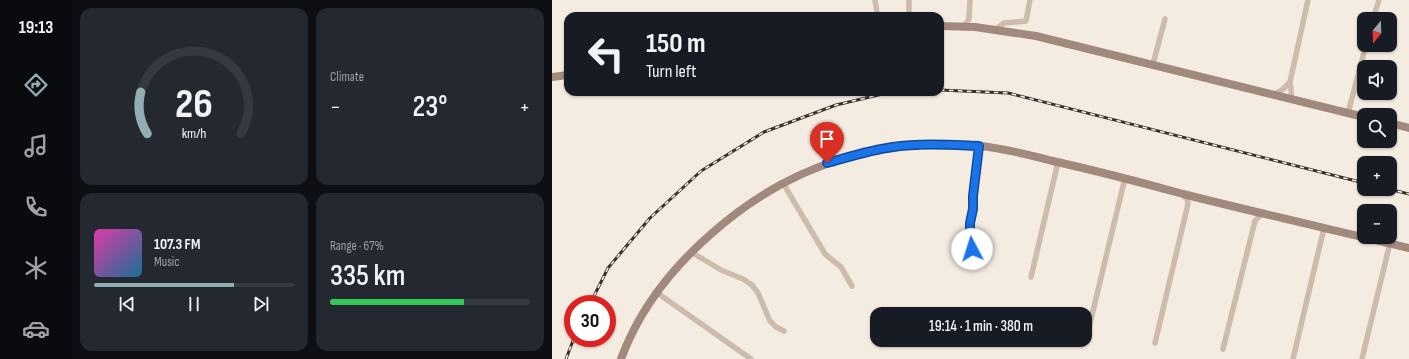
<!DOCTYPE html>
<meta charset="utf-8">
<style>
body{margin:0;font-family:"Sofia Sans Condensed",sans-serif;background:#242831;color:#f1f3f6;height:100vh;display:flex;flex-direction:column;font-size:15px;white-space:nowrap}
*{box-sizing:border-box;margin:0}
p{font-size:13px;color:#9ea1a6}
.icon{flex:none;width:22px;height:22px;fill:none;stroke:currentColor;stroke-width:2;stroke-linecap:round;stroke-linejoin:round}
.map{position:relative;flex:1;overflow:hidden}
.details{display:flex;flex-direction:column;gap:8px;padding:8px;background:#0d0f14;width:480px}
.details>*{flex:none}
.guide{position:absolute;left:12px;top:12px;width:380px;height:84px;border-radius:12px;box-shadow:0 1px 3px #0004;background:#171b24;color:#f1f3f6;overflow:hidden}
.needle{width:26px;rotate:199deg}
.controls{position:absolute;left:805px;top:12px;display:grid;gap:8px}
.controls a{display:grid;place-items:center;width:40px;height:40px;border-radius:8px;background:#171b24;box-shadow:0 1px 3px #0004;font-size:20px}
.speed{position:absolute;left:12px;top:295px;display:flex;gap:8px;font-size:20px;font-weight:700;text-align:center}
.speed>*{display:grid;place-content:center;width:52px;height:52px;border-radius:50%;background:#171b24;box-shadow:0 1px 3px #0004;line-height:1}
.speed .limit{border:6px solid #d22;background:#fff;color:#111}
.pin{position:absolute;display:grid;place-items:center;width:34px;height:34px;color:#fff;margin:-41px -17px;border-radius:50% 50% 50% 0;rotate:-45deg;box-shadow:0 0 4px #0007}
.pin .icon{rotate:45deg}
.me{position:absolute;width:44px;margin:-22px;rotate:355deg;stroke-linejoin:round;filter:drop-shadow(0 0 3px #0008)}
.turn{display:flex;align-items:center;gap:14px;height:84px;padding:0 16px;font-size:18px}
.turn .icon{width:52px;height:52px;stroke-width:2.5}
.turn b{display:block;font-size:28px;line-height:34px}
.big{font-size:30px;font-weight:600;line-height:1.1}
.details .card{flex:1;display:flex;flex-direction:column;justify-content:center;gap:6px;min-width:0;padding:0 14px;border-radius:12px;background:#242831}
.details .dial{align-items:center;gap:0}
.dial svg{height:104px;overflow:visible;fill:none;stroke:#363941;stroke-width:7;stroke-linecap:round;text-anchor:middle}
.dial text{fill:#f1f3f6;stroke:none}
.song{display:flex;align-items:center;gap:12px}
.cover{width:48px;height:48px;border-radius:6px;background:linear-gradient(135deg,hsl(320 70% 55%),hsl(200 70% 35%))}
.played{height:4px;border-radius:2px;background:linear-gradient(90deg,#92aeb2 70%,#363941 70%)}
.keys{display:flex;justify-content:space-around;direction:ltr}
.heat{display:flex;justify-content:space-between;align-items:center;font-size:22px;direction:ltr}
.charge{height:6px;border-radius:3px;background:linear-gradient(90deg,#34c759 67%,#363941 0)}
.details .tiles{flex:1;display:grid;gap:8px;grid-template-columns:repeat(2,1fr)}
.trip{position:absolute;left:318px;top:307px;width:222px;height:40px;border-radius:12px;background:#171b24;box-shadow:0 1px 3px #0004;font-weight:600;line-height:40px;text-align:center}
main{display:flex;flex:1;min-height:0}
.menu{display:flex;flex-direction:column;width:72px;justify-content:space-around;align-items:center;background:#090b0e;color:#9ea1a6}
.menu .icon{width:28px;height:28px}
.menu .selected{color:#92aeb2}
.menu b{font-size:18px;color:#f1f3f6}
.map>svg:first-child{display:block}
</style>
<main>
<nav class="menu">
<b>19:13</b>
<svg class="icon selected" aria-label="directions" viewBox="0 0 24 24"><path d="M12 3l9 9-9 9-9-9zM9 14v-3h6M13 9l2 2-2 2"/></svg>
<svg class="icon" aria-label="music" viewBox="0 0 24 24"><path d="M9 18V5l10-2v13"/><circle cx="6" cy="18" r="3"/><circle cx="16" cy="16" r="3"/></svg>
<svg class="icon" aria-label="phone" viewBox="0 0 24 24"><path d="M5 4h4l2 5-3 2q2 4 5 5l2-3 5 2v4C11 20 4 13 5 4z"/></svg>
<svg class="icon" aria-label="climate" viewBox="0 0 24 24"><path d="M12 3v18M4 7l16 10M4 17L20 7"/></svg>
<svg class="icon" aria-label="car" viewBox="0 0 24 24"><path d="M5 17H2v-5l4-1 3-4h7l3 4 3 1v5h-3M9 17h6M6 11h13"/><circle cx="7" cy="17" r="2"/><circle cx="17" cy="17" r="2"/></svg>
</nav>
<section class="details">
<div class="tiles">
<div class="card dial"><svg viewBox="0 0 100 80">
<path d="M14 69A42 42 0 1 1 86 69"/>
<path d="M14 69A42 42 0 0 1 9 37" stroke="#92aeb2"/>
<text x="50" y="56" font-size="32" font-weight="700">26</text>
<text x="50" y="72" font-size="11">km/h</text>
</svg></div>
<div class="card"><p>Climate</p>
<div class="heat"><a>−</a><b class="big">23°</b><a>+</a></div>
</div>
<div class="card">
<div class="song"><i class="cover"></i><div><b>107.3 FM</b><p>Music</p></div></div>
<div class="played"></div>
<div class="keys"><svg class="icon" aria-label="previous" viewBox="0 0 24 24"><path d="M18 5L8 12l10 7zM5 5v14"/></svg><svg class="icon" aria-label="pause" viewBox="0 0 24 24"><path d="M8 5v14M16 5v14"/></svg><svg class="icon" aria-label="next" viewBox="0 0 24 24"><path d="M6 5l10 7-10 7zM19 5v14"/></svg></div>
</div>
<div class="card"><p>Range · 67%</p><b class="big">335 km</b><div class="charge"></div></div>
</div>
</section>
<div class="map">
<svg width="857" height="359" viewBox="0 0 857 359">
<rect width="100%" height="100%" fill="#f4ebe1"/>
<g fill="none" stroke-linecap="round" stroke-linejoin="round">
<g stroke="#cdbbac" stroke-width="5.5">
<path d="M323 0 325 13 324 16"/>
<path d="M357 16V0"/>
<path d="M821 19 827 0"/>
<path d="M412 26 417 19 418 0"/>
<path d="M444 29 452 23 474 21 478 0"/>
<path d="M601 64 613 19"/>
<path d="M723 94 730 90 738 82"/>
<path d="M740 99 738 82 756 0"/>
<path d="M796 113 814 45"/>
<path d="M231 183 273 254 289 267 300 286"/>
<path d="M139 252 169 270 191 279 200 285 206 293 218 321 224 327 232 331"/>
<path d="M416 267 421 243 418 223 421 209V196L427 146"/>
<path d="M479 277 506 162"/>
<path d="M104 292 199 359"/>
<path d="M534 340 573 178"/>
<path d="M603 343 636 204 635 199 631 195"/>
<path d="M671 349 703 221 710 213"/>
<path d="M741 359 772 228"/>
<path d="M810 359 838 243"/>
</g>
<g stroke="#a18a7d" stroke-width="8">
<path d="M388 26 423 27 484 36 812 117"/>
<path d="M0 77 16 75"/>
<path d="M838 123 857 128"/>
<path d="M69 359C87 310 120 268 159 234 235 166 326 137 427 146 452 148 477 155 501 161 545 171 588 182 631 194 706 213 782 230 857 248"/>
</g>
<defs>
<g id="rail">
<path d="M388 90 456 93 812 183"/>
<path d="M837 189 857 194"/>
<path d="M38 304 56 268 98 218 149 171 212 132 284 105 339 92"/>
<path d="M14 359 22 338"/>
</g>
</defs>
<use href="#rail" stroke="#3b302b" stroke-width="3"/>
<use href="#rail" stroke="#fbf5ee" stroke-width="1.5" stroke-dasharray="4.5" stroke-linecap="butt"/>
</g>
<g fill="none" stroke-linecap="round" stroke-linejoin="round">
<defs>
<path id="route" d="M275 163C297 157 318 150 341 147 369 143 399 145 427 146L421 196V209L418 223V228L421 239 420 249"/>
</defs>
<use href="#route" stroke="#114b97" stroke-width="10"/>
<use href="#route" stroke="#1a73e8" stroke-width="7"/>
</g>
</svg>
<div class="controls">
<a><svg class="needle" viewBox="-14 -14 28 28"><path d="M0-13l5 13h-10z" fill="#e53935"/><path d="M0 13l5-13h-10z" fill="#9ea1a6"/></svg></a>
<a><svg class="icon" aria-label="sound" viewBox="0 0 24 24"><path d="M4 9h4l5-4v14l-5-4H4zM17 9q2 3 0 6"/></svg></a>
<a><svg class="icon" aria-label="search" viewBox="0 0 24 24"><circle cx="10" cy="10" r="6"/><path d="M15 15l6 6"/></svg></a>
<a>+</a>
<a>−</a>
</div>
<div class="speed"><div class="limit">30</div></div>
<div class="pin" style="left:275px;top:163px;background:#d93025"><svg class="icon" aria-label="arrive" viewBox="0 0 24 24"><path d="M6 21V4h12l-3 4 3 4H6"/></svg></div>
<svg class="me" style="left:420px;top:249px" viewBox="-20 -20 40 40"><circle r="19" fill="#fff"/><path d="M0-13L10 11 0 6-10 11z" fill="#1a73e8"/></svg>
<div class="trip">19:14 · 1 min · 380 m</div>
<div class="guide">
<div class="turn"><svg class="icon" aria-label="left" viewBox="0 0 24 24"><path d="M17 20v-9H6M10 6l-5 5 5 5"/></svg><div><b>150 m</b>Turn left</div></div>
</div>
</div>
</main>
